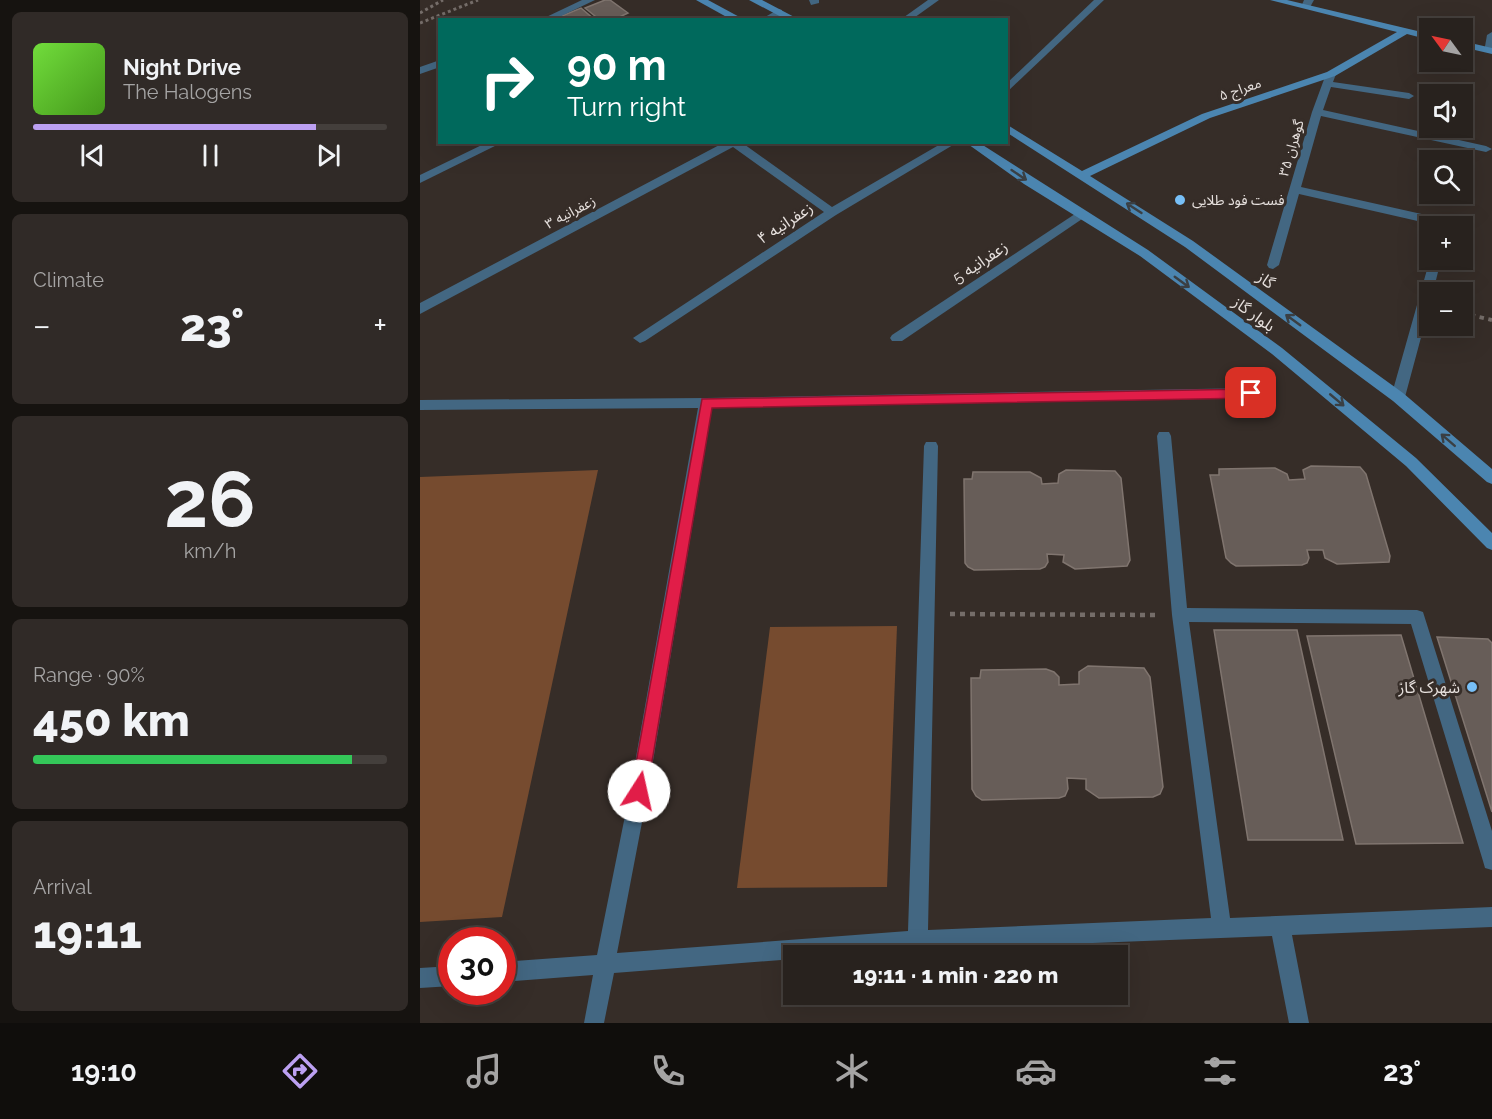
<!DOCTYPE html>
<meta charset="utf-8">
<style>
body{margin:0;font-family:Raleway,"Noto Sans Arabic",sans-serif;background:#302a27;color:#f1f3f6;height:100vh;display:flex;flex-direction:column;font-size:22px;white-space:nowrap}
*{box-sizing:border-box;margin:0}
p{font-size:20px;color:#a5a4a4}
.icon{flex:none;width:33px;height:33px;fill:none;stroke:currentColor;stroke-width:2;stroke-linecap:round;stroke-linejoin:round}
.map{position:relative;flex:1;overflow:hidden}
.panel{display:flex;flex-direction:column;gap:12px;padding:12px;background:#161310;width:420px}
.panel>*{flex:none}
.hud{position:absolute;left:18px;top:18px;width:570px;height:126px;border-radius:0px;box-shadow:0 6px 24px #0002,0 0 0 2px #443f3c;background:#00695c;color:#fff;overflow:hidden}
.needle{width:39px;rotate:303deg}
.controls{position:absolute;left:999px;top:18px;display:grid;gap:12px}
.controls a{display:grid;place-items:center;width:54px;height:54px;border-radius:0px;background:#28221e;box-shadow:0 6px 24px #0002,0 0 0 2px #443f3c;font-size:30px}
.speed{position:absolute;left:18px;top:927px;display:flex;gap:12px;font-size:30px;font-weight:700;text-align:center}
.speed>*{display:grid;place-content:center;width:78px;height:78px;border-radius:50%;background:#28221e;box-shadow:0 6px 24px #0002,0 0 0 2px #443f3c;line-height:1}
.speed .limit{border:9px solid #d22;background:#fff;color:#111}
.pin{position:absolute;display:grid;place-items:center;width:51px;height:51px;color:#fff;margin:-26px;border-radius:12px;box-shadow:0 3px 9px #0006}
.me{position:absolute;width:66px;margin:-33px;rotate:10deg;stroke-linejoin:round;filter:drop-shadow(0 0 4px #0008)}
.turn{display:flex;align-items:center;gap:21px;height:126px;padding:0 30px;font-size:27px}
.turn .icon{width:78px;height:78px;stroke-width:2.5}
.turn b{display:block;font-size:42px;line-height:51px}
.big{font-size:45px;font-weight:800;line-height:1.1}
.panel .card{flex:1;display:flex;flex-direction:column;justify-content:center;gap:9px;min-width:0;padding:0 21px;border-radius:9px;background:#302a27}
.panel .dial{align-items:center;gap:0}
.dial b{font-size:78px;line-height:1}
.song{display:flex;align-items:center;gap:18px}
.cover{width:72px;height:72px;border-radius:9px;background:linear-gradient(135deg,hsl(100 70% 55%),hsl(100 70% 35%))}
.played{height:6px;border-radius:3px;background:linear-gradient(90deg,#bca0f2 80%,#443f3c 80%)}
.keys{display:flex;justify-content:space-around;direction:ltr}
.heat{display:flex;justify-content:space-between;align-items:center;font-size:33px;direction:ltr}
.charge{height:9px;border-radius:4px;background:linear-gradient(90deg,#34c759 90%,#443f3c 0)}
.trip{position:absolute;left:363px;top:945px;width:345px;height:60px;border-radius:0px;background:#28221e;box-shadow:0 6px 24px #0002,0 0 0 2px #443f3c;font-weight:800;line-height:60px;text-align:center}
.dock{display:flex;height:96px;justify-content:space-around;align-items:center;background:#100e0c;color:#a5a4a4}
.dock .icon{width:42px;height:42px}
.dock .on{color:#bca0f2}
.dock b{font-size:27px;color:#f1f3f6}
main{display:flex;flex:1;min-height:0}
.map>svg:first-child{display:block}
</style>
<main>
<section class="panel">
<div class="card">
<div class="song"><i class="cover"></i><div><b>Night Drive</b><p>The Halogens</p></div></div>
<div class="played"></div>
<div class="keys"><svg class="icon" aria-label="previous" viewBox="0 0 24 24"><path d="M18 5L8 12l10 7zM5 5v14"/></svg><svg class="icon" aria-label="pause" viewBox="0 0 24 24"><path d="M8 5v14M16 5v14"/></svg><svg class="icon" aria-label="next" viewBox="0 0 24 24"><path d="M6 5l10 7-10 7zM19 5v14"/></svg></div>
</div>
<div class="card"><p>Climate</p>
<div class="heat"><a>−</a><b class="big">23°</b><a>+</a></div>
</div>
<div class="card dial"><b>26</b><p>km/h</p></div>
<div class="card"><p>Range · 90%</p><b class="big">450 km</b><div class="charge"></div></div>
<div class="card"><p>Arrival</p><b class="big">19:11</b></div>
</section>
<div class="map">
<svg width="1072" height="1023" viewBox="0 0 1072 1023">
<rect width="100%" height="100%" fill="#362d28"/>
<g fill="#764b2f">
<path d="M178 470 82 917 0 922V477Z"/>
<path d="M477 626 467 887 317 888 350 627Z"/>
</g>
<g fill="#675d58" stroke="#80756f" stroke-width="1.5">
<path d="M185 0H190L208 13 193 20H180L165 8Z"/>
<path d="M161 8 175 20 137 18Z"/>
<path d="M891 466 940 467 946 474 970 556 969 562 917 564 905 558 903 550H887L889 558 887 563 882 565 816 566 811 563 806 558 790 475H799V469L855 468 867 474 869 480 885 479 883 470Z"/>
<path d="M646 470 695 471 701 478 710 560 707 566 655 569 643 562 644 555 627 554 628 562 625 567 620 569 554 570 548 567 545 563 544 479H552L553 472H610L621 478 622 484 638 483 639 474Z"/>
<path d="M794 630H877L923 840H828Z"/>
<path d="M981 635 1043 843 936 844 887 636Z"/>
<path d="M1017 637 1068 639 1072 643V812Z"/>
<path d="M668 666 724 668 730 677 743 787 740 794 733 797 679 798 666 789V779L647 778 648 789 645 796 639 798 562 800 556 796 552 789 551 678H560L561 670 626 669 634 672 639 677V685L659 684V672Z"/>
</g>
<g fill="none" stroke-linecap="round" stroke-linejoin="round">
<g stroke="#756d69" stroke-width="3" stroke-dasharray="3 3" stroke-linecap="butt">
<path d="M0 13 23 0"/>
<path d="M0 23 58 0"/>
</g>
<path stroke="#756d69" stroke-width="4" stroke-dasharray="4.5 4.5" stroke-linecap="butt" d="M1042 313 1072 320"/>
<path stroke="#756d69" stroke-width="4.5" stroke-dasharray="5 5" stroke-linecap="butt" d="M530 614 738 615"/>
<g fill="#436782" fill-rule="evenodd">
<path d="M162 0H175L133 20H120Z"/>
<path d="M389 0H399V3L391 5Z"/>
<path d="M508 0H519L491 20H480Z"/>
<path d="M674 0H684L586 93V84Z"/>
<path d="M884 0H894L889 9 881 7Z"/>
<path d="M359 9 362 10V14L352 20H340Z"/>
<path d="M1072 32V51L1064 52 1067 35Z"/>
<path d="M20 60V67L0 74V67Z"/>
<path d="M911 71 916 74 913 82 989 93 994 96 989 99 911 87 903 110 1066 146 1072 149 1066 152 901 116 881 187 1006 215 1025 226H1011L1002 222 879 194 859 265 853 269 849 268 847 265 892 112 906 74Z"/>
<path d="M68 142H83L0 183V175Z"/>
<path d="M305 142H321L412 207 524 142H538L416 215 225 341 220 343 213 338 404 212 313 147 0 314V303Z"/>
<path d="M661 210 667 214 665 217 482 341H472L470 338 472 335Z"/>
<path d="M1010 259 1021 260 1013 292H1010V304L985 397 978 402 971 397Z"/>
<path d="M831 388 838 393 831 398 292 408 228 791 197 953 488 931 504 446 506 442H516L518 446 508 930 791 918 752 615 737 436 739 432H749L751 436 767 608 997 610 1003 612 1072 831V870L1065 868 1063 861 991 624 769 622 810 918 1072 907V927L872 935 889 1023H869L852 936 498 950 425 956H374V959L194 973 184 1023H164L173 975 82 982V962L177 955 210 791 278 408 0 410V400L286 398Z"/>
<path d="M32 966V986L0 988V968Z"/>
</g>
<g fill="#4b85b0" fill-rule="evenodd">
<path d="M276 0H288L325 20H312Z"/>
<path d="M329 0H342L380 20H367Z"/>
<path d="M850 0H867L1010 34V40L987 34 915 76 790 118 670 176 773 241 983 393 1072 469V484L1067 482 973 401 765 247 586 132V124L662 171 782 114 907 72 977 32Z"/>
<path d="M1042 41 1072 48V54L1042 47Z"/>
<path d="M545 142H558L728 250 862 348 996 458 1072 533V550L1067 548 986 466 852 354 720 256 604 184Z"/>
</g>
</g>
<defs><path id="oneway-shaft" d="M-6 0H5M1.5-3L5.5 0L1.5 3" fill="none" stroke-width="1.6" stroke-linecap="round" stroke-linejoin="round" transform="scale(1.5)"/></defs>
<g stroke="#3a3f43">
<use href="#oneway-shaft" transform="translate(599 175) rotate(34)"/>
<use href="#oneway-shaft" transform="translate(714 208) rotate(-147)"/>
<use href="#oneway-shaft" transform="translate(762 282) rotate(36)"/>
<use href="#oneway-shaft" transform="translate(873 320) rotate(-144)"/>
<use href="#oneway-shaft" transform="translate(917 400) rotate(40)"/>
<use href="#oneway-shaft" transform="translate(1028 440) rotate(-139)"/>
</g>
<path fill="#e11d48" stroke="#92132f" stroke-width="1.5" d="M831 389 837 393 831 398 292 408 227 791 225 797 219 799 213 797 211 791 282 399Z"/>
<g fill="#77bff7" stroke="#362d28" stroke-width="2">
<circle cx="760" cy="200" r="6"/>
<circle cx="1052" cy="687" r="6"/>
</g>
<g text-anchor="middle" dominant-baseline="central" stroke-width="6" stroke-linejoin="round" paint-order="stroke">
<g font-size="14" fill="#e7e1de" stroke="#362d28">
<text transform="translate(820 89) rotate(-19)">معراج ۵</text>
<text transform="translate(871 148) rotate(-74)">گوهران ۳۵</text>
<text transform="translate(150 212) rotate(-28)">زعفرانیه ۳</text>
</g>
<g font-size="14" fill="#e7e1de" stroke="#362d28" text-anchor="start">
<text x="772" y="200">فست فود طلایی</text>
</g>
<g font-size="16" fill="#e7e1de" stroke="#362d28">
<text transform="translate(365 223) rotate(-33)">زعفرانیه ۴</text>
<text transform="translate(560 262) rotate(-34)">5 زعفرانیه</text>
<text transform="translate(846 280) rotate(36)">گاز</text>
<text transform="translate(834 314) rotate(36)">بلوار گاز</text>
</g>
<g font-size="16" fill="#e7e1de" stroke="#362d28" text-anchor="end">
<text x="1040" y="687">شهرک گاز</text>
</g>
</g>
</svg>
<div class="controls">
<a><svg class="needle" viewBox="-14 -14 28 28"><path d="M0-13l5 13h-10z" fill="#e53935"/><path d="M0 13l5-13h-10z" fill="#a5a4a4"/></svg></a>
<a><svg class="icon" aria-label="sound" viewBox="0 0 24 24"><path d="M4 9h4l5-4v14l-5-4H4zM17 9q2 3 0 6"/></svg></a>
<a><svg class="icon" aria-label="search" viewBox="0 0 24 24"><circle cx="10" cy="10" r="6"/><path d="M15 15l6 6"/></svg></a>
<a>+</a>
<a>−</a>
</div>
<div class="speed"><div class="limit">30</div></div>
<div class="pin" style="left:831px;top:393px;background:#d93025"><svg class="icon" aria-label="arrive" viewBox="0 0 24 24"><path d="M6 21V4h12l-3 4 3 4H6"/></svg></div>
<svg class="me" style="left:219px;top:791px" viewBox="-20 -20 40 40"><circle r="19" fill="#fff"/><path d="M0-13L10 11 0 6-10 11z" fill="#e11d48"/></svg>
<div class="trip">19:11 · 1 min · 220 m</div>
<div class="hud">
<div class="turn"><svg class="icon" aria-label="right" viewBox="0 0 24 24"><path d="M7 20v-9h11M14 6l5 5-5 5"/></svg><div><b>90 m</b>Turn right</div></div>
</div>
</div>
</main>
<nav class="dock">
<b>19:10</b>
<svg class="icon on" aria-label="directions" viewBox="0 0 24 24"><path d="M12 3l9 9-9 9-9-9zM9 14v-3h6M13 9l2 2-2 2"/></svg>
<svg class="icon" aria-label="music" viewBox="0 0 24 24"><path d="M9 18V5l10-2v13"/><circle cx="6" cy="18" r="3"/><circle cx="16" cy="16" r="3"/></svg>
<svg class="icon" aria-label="phone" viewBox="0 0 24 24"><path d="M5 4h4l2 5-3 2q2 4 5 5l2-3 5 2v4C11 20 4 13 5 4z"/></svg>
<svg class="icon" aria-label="climate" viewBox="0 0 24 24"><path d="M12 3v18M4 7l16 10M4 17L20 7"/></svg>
<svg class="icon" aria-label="car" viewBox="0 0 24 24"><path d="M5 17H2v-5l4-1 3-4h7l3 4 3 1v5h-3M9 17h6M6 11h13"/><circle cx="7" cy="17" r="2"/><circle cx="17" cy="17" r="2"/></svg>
<svg class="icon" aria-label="filters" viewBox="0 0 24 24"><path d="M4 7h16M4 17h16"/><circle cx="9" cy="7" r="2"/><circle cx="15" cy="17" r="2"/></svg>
<b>23°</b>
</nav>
